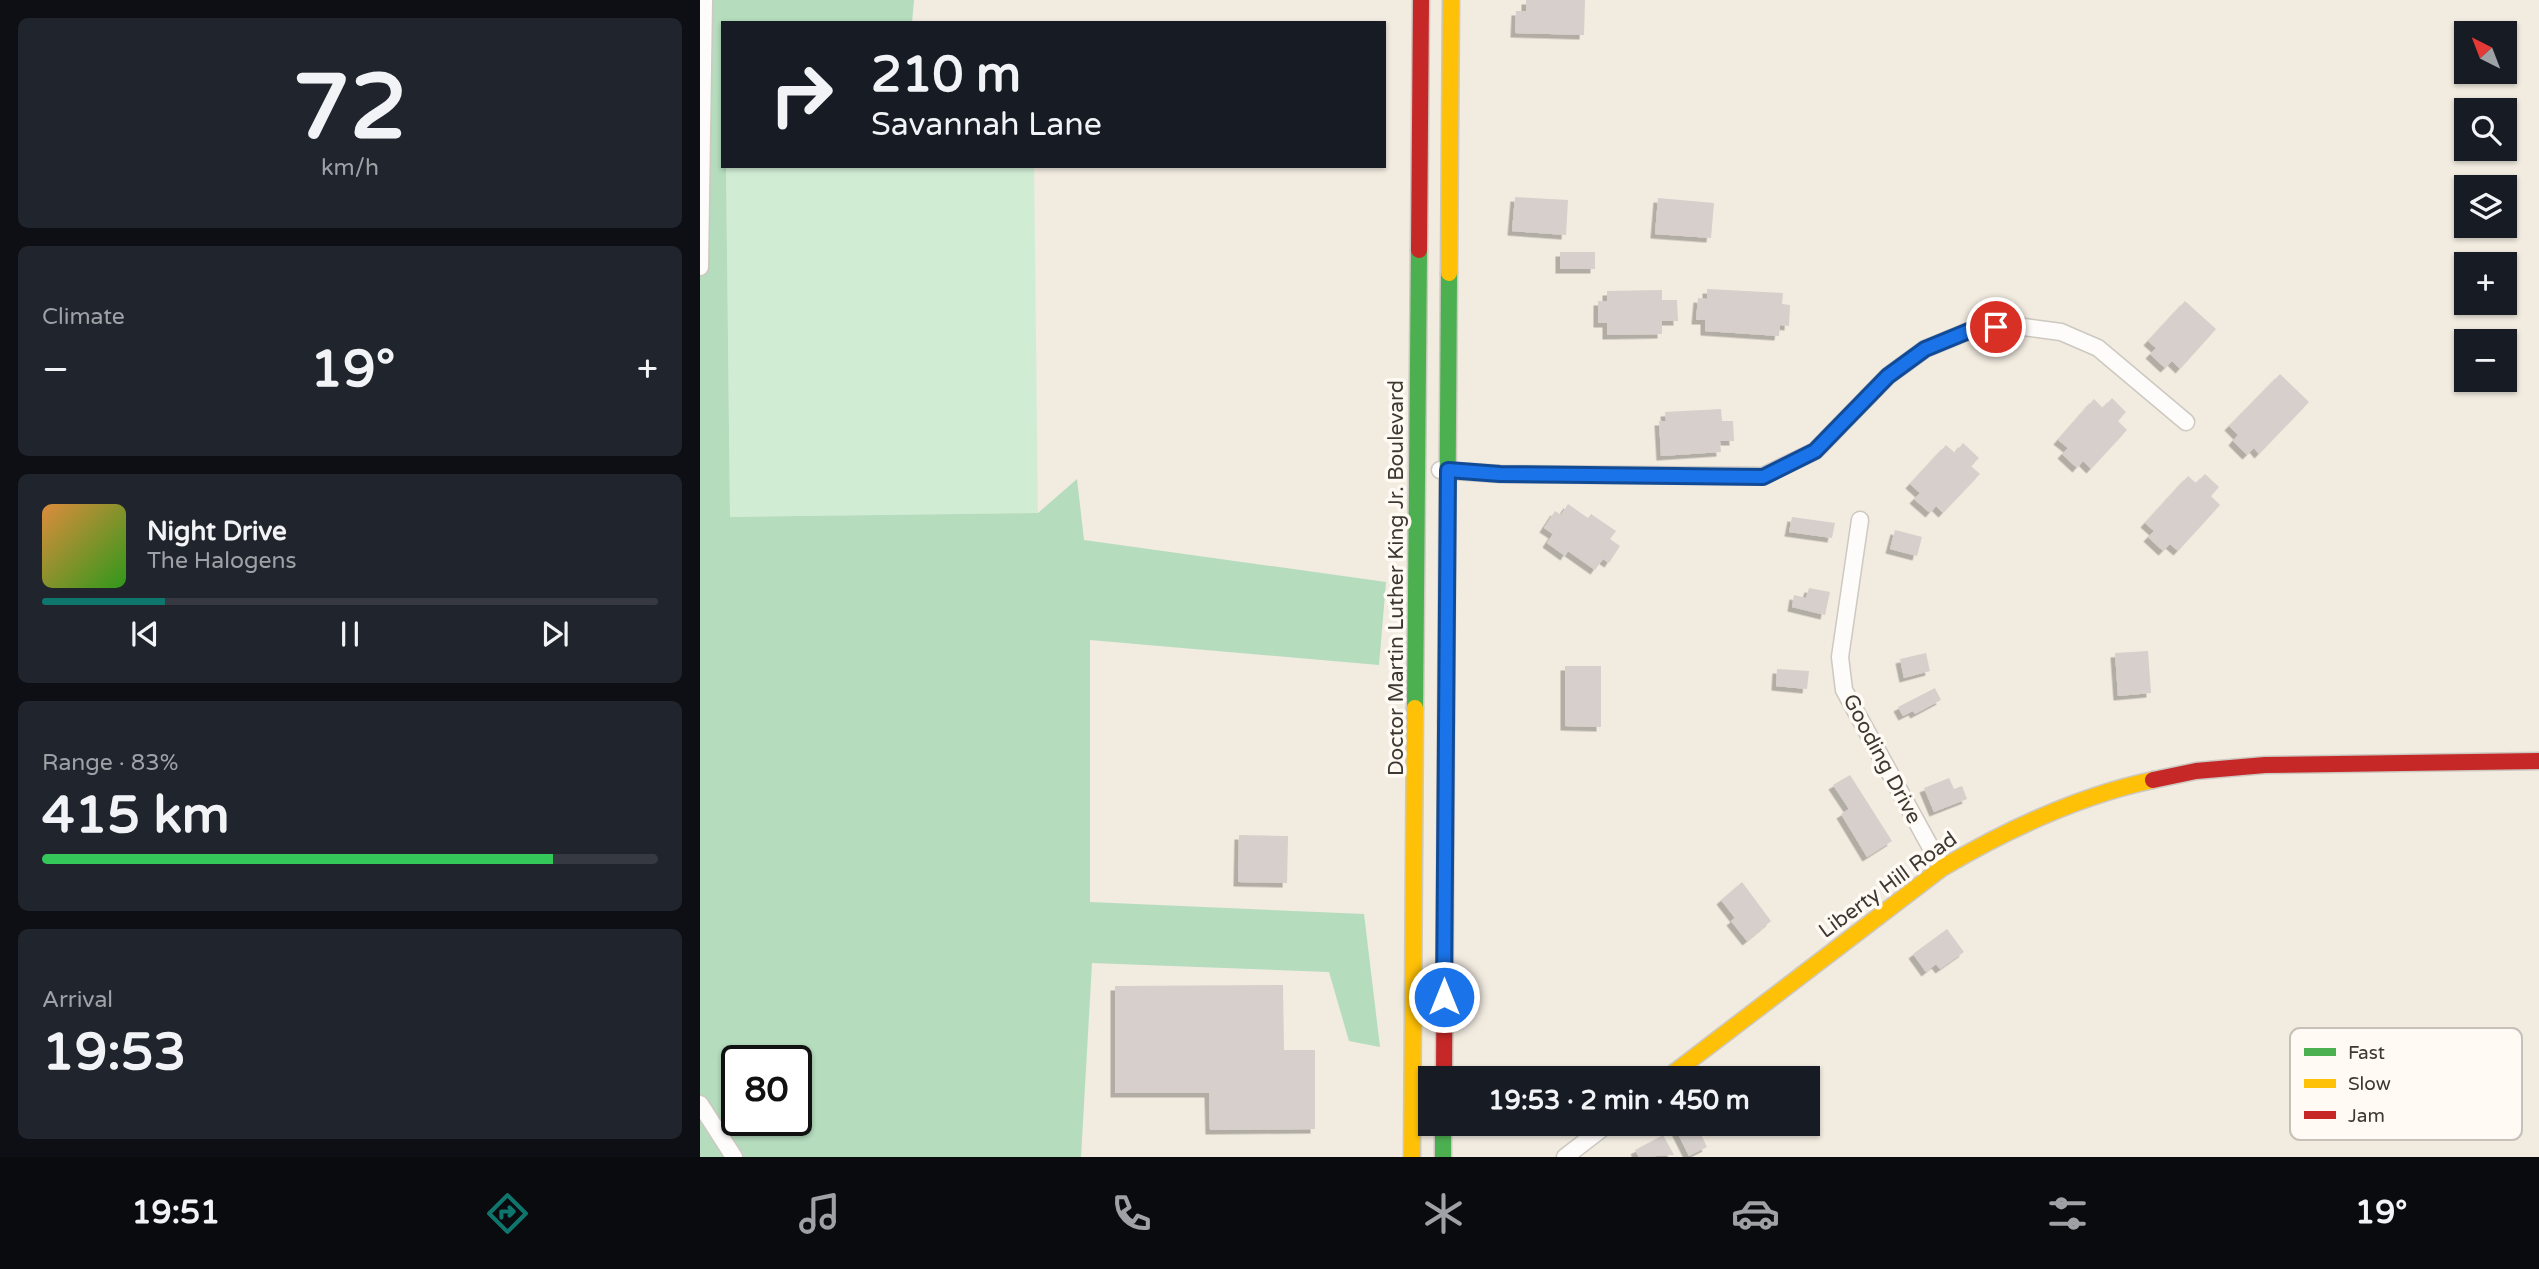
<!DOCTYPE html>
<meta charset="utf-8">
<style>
body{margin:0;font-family:"Varela Round",sans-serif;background:#20242c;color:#f1f3f6;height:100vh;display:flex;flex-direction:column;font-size:26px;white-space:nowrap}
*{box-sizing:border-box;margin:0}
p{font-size:23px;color:#9ea1a6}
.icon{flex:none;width:38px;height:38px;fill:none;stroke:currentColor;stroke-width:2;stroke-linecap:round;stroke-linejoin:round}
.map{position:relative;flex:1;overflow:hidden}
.sheet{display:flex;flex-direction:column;gap:18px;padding:18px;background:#0d0f14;width:700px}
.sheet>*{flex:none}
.guide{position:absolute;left:21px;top:21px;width:665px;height:147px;border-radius:0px;box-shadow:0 2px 5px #0004;background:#171b24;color:#f1f3f6;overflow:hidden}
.needle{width:46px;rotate:318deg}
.fabs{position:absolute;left:1754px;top:21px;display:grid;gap:14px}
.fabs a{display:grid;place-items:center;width:63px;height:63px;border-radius:0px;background:#171b24;box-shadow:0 2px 5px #0004;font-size:35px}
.speed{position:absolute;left:21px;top:1045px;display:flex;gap:14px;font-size:35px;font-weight:700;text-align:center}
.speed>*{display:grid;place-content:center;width:91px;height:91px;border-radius:50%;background:#171b24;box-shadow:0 2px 5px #0004;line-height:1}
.speed .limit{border:4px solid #111;border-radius:10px;background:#fff;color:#111}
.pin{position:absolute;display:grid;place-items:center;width:60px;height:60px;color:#fff;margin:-30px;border:4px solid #fff;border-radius:50%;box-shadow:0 2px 7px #0007}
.me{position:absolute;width:77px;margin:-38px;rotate:0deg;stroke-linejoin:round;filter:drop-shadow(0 0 5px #0008)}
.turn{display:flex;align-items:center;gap:24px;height:147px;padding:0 35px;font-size:32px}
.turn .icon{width:91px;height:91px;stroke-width:2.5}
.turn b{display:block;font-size:49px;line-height:60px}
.big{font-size:52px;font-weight:800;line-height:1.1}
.sheet .card{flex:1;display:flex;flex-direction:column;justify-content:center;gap:10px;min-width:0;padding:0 24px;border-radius:10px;background:#20242c}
.sheet .dial{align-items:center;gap:0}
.dial b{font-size:91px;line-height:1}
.song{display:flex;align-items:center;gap:21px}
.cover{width:84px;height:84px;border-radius:10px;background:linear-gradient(135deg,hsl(30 70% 55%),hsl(110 70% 35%))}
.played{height:7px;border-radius:4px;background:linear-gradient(90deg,#0f766e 20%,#363941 20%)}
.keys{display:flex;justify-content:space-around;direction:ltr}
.heat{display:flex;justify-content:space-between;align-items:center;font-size:38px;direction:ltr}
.charge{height:10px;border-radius:5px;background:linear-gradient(90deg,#34c759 83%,#363941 0)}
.trip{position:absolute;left:718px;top:1066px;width:402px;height:70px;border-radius:0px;background:#171b24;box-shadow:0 2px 5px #0004;font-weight:800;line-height:70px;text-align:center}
.dock{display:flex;height:112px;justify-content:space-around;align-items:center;background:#090b0e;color:#9ea1a6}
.dock .icon{width:49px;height:49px}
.dock .active{color:#0f766e}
.dock b{font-size:32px;color:#f1f3f6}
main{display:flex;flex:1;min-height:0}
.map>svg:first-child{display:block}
</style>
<main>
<section class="sheet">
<div class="card dial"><b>72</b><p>km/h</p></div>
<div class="card"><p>Climate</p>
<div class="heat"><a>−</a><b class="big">19°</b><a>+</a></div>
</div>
<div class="card">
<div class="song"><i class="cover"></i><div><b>Night Drive</b><p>The Halogens</p></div></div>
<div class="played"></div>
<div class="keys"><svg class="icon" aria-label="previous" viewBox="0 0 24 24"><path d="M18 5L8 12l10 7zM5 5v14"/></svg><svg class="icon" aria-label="pause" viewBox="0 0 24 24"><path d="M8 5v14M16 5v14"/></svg><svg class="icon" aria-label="next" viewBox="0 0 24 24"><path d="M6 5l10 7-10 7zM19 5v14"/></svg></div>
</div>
<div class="card"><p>Range · 83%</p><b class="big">415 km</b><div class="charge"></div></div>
<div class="card"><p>Arrival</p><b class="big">19:53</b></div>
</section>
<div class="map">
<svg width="1839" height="1157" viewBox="0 0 1839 1157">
<defs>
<filter id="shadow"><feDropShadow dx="-4.5" dy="4.5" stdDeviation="0" flood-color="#0004"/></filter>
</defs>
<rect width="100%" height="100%" fill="#f1ebe0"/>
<path fill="#d0edd4" d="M26 166H334L338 513 30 517Z"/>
<path fill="#b4dcbd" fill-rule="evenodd" d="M0 0H214L212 23H23V166H26L30 517 338 513 377 479 384 540 686 582 679 665 390 640V902L664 914 680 1047 649 1041 629 972 392 963 381 1157H0ZM37 1060H96V1120H37Z"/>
<g fill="#d6cfcc" filter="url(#shadow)">
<path d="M826 0H885L884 35 815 33 816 11H826Z"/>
<path d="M815 197 868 200 866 235 812 231Z"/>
<path d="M958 198 1014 203 1011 238 955 234Z"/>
<rect x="860" y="252" width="35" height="17"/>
<path d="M1007 289 1083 293 1082 304 1090 305 1089 326 1080 325 1079 336 1005 331V320H996L998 298 1007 299Z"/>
<path d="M962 290V300H977L978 321H962V334L907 335V323H898V301H907V291Z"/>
<path d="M1485 301 1516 329 1480 369 1472 361 1465 368 1450 354 1456 348 1448 341Z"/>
<path d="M1580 374 1609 402 1559 454 1554 448 1547 455 1533 441 1538 435 1529 426Z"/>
<path d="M1412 398 1426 412 1418 421 1427 430 1391 469 1383 461 1377 468 1362 454 1368 448 1358 440 1394 399 1403 408Z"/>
<path d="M1021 409 1022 421H1033L1034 441H1020L1021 452 961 456 959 421H966L965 412Z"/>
<path d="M1263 443 1279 458 1271 466 1280 474 1243 513 1236 506 1230 513 1214 499 1220 493 1210 484 1246 445 1255 453Z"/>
<path d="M1505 474 1519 487 1511 496 1520 505 1478 551 1470 544 1463 551 1448 537 1454 531 1445 523 1488 476 1496 483Z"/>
<path d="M868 504 888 518 891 514 916 531 910 539 920 546 909 563 903 559 895 570 868 551 865 556 847 543 853 534 844 528 855 511 861 515Z"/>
<path d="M1092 517 1135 523 1132 538 1089 532Z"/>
<path d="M1195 530 1222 537 1217 556 1190 549Z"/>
<path d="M1109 588 1130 592 1125 615 1092 607 1094 595 1106 598Z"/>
<path d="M1448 651 1451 693 1418 696 1415 653Z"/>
<path d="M1226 653 1230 671 1204 678 1200 659Z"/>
<path d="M865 666H901V727L865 726Z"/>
<path d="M1077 669 1109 671 1107 689 1076 686Z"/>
<path d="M1235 688 1241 700 1215 714 1213 711 1203 716 1198 707Z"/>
<path d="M1150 775 1192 841 1167 857 1141 814 1149 809 1133 785Z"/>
<path d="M1249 778 1254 789 1262 786 1267 799 1234 812 1224 788Z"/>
<path d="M539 835 588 836 587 883 538 882Z"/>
<path d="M1042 882 1071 921 1047 941 1031 921 1035 918 1021 900Z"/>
<path d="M1247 929 1264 952 1240 969 1236 964 1226 972 1213 954Z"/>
<path d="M583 985 584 1050H615V1129L510 1130 509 1093H415V986Z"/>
<path d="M973 1124H996L1007 1147 989 1156Z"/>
<path d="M963 1135 974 1155 939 1157 935 1150Z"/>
</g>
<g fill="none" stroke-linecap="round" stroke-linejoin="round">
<defs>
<g id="street">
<path d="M0 267 4 0"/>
<path d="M740 470 800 474 1063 476 1115 451 1188 376 1225 349 1276 328 1316 326 1361 332 1398 348 1486 422"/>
<path d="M1160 520 1140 657 1144 690 1242 868"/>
<path d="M0 1104 34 1157"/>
<path d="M865 1157 908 1124"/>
</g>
<g id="fast">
<path d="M715 708 719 250"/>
<path d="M746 721 749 273"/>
<path d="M743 1124V1157"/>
</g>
<g id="slow">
<path d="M749 273 751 0"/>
<path d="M967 1078 1242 868C1308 829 1378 796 1453 780"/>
<path d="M712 1157 715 708"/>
</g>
<g id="jam">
<path d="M719 250 721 0"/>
<path d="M1453 780 1496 771 1565 765 1839 761"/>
<path d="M744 1078 746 721"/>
</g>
</defs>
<use href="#street" stroke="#cdc8c0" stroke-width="19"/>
<use href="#fast" stroke="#cdc8c0" stroke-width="19"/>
<use href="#slow" stroke="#cdc8c0" stroke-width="19"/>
<use href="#jam" stroke="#cdc8c0" stroke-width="19"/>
<use href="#street" stroke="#fdfcfa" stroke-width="16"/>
<use href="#fast" stroke="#4caf50" stroke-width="16"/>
<use href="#slow" stroke="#ffc107" stroke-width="16"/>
<use href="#jam" stroke="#c62828" stroke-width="16"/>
</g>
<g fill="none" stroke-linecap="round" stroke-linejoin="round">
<defs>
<path id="route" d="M744 997 748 470 800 474 1063 477 1115 451 1188 376 1225 349 1276 328 1296 327"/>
</defs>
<use href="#route" stroke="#114b97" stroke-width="18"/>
<use href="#route" stroke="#1a73e8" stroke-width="12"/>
</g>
<g text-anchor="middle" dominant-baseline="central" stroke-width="7" stroke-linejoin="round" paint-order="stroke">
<g font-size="21" fill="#3d3932" stroke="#fffaf3">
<text transform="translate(696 578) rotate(-90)">Doctor Martin Luther King Jr. Boulevard</text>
<text transform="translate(1182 759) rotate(62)">Gooding Drive</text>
<text transform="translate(1188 885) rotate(-36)">Liberty Hill Road</text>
</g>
</g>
<rect x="1590" y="1028" width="232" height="112" rx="10" fill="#fffaf3" stroke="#c5c0b9" stroke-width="2"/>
<rect x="1604" y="1048" width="32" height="8" fill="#4caf50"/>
<rect x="1604" y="1079" width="32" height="9" fill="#ffc107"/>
<rect x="1604" y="1111" width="32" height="8" fill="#c62828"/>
<g font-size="19" fill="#3d3932">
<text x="1648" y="1059">Fast</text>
<text x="1648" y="1090">Slow</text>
<text x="1648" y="1122">Jam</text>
</g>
</svg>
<div class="fabs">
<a><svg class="needle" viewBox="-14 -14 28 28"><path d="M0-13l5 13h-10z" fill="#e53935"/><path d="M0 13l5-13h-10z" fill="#9ea1a6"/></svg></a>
<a><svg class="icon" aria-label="search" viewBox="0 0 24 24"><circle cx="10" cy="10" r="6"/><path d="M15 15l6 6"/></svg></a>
<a><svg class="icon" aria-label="layers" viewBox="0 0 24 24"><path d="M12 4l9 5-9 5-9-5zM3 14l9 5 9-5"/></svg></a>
<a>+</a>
<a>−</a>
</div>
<div class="speed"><div class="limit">80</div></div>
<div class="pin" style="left:1296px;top:327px;background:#d93025"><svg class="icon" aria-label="arrive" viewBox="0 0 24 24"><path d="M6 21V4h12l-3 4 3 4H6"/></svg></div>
<svg class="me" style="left:744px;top:997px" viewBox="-20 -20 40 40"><circle r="17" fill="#1a73e8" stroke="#fff" stroke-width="3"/><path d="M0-11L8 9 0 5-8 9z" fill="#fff"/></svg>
<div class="trip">19:53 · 2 min · 450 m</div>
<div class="guide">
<div class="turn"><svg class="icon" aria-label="right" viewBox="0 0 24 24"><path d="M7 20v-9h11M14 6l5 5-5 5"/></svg><div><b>210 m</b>Savannah Lane</div></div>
</div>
</div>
</main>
<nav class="dock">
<b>19:51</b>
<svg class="icon active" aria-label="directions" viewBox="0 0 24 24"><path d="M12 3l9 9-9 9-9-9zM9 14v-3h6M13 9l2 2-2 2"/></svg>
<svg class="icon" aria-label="music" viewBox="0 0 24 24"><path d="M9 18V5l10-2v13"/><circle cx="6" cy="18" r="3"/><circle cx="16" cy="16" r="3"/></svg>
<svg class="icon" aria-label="phone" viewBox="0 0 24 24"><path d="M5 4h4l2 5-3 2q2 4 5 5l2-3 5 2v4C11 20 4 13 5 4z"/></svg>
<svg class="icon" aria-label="climate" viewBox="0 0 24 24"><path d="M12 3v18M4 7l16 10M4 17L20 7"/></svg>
<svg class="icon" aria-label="car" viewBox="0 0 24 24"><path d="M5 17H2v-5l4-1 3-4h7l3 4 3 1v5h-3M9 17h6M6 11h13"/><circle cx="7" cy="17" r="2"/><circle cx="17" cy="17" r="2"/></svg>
<svg class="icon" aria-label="filters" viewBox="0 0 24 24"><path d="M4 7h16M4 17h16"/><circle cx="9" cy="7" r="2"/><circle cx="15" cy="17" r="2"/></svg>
<b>19°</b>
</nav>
